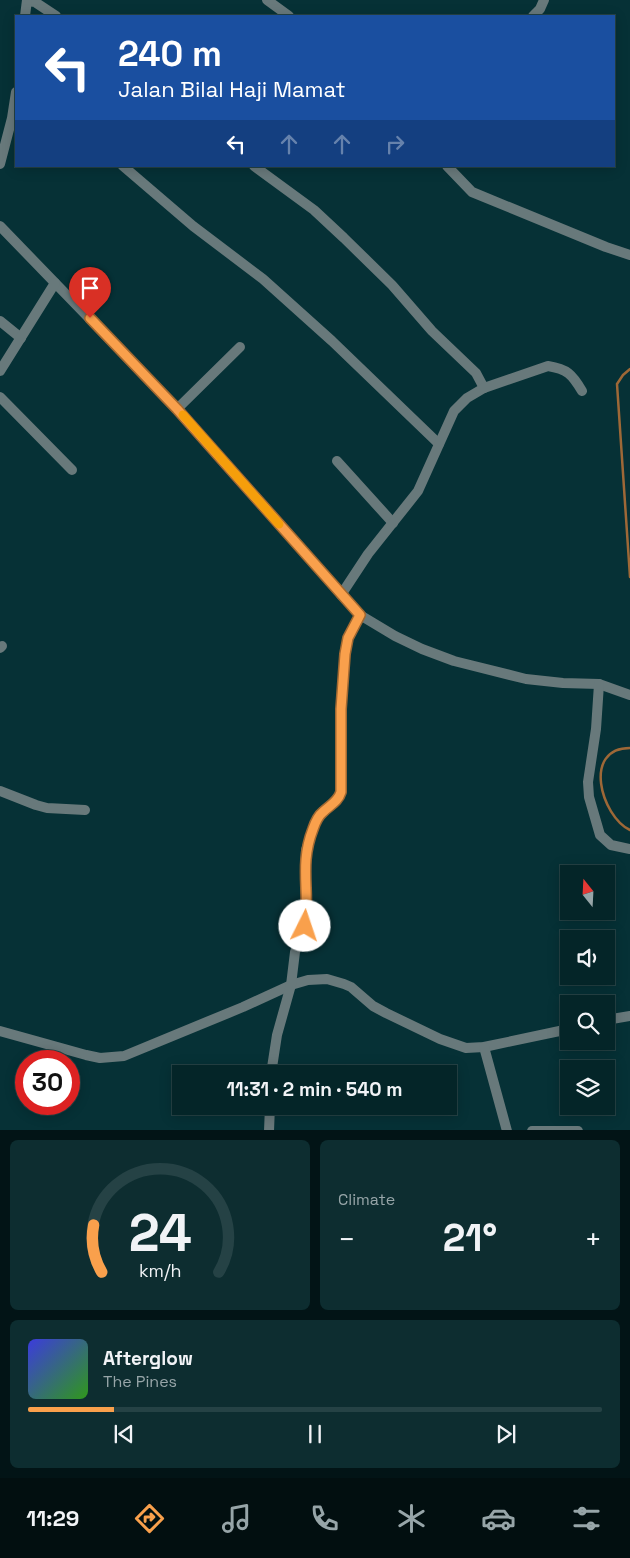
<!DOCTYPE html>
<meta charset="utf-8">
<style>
body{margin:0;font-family:"Space Grotesk",sans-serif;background:#0d2d30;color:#f1f3f6;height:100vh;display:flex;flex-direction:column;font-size:19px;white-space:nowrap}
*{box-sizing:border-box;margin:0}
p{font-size:16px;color:#97a5a8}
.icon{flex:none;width:28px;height:28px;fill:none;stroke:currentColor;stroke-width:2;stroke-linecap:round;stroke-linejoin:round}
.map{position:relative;height:1130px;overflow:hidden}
.side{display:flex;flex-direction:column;gap:10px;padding:10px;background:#021416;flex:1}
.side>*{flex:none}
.banner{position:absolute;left:15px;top:15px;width:600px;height:152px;border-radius:0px;box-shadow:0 2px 12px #0003,0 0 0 1px #254245;background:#1a4fa0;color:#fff;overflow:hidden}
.needle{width:32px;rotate:342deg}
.fabs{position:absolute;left:560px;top:865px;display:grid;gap:10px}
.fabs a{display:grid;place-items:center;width:55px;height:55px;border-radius:0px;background:#042528;box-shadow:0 2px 12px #0003,0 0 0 1px #254245;font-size:25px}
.speed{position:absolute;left:15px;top:1050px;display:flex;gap:10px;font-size:25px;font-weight:700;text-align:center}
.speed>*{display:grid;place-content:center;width:65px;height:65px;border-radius:50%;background:#042528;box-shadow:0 2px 12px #0003,0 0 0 1px #254245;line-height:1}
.speed .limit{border:8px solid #d22;background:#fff;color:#111}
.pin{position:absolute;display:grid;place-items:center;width:42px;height:42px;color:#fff;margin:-51px -21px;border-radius:50% 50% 50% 0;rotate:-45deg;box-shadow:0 0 5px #0007}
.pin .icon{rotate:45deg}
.me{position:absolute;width:55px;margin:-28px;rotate:4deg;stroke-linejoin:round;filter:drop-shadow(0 0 4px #0008)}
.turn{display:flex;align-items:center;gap:18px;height:105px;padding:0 20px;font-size:22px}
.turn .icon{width:65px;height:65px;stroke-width:2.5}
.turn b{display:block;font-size:35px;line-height:42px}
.lanes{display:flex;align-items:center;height:48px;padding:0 20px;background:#0003;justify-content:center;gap:25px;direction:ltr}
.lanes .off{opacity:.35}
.big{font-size:38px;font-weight:700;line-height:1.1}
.side .widget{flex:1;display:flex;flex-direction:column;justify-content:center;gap:8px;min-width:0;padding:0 18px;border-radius:8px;background:#0d2d30}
.side .dial{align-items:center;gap:0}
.dial svg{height:130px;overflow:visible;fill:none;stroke:#254245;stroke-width:7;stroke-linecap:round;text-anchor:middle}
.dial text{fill:#f1f3f6;stroke:none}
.song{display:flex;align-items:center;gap:15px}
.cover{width:60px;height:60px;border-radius:8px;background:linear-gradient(135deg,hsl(240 70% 55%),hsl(110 70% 35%))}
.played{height:5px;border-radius:2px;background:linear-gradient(90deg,#f9a04c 15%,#254245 15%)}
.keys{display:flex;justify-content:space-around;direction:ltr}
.heat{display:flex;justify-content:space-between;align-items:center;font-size:28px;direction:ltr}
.side .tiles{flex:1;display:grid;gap:10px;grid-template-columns:1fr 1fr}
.widget:last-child{grid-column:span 2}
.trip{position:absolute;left:172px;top:1065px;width:285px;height:50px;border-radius:0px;background:#042528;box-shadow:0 2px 12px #0003,0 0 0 1px #254245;font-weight:700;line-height:50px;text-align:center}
.menu{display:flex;height:80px;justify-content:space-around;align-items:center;background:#020f10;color:#97a5a8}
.menu .icon{width:35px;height:35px}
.menu .selected{color:#f9a04c}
.menu b{font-size:22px;color:#f1f3f6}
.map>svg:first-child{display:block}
</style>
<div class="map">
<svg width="630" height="1131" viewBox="0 0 630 1131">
<rect width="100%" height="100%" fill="#063136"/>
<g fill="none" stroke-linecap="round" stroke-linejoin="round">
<g stroke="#9e6837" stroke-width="2.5">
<path d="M630 369 623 375 617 384 630 577"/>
<path d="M630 748C582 748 601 816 630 830"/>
</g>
<g stroke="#68797b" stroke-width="10">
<path d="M267 0 289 16"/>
<path d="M27 1 35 2 56 16"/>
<path d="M25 16 27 0"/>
<path d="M533 16 540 9 544 0"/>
<path d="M0 164 12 118 16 92"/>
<path d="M123 166 193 226 263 279 332 341 439 444"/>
<path d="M254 166 314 210 344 238 392 285 432 331 476 373 484 388"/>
<path d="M447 166 472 192 606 247 630 255"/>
<path d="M0 226 177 409 360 615 395 636 422 649 454 661 526 679 563 683 599 684 630 695"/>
<path d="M0 321 21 338"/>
<path d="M0 371 55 283"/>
<path d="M0 397 72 470"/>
<path d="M177 409 240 347"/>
<path d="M337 461 393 523"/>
<path d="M341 595 368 554 418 491 454 411 467 398 484 388 548 366C567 369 572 374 582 391"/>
<path d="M0 648 2 646"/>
<path d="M599 684 596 729 588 782 589 797 600 835 611 845 630 849"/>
<path d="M0 791 36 805 47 808 85 810"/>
<path d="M606 1020 630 1016"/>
<path d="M0 1031 86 1055 100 1058 124 1056 243 1007 291 985 308 980 327 979 344 984 351 987 373 1006 386 1013 440 1039 466 1048 484 1047 569 1029"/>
<path d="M484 1047 507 1131"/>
<path d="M271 1074 277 1035 291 985 295 952 305 926 307 913 305 877 306 850 316 821 322 813 336 801 341 792V709L345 654 348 638 360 615"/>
<path d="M269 1131 270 1106"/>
<path d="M532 1131H578"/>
</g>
</g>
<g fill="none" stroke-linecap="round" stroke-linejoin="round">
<defs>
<path id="route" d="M90 318 177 409 360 615 348 638 345 654 341 709V792C338 802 330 805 323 812 318 816 315 823 313 829 299 865 310 890 305 926"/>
</defs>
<use href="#route" stroke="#a26831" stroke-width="12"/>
<use href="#route" stroke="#f9a04c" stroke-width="9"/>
<path stroke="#f59e0b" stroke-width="9" d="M183 415 279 524"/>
</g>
</svg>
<div class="fabs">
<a><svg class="needle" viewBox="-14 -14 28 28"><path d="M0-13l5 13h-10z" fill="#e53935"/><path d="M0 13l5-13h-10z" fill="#97a5a8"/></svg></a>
<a><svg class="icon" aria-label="sound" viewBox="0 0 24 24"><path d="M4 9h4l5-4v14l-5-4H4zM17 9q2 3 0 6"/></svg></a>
<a><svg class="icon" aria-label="search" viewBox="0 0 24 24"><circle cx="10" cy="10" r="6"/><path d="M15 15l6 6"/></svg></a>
<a><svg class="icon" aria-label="layers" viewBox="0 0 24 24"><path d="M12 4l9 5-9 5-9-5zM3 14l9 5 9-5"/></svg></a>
</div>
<div class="speed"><div class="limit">30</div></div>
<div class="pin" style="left:90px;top:318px;background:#d93025"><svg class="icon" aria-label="arrive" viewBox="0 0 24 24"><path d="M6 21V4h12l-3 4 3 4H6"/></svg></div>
<svg class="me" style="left:305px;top:926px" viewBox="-20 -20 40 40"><circle r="19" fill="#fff"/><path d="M0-13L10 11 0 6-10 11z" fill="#f9a04c"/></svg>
<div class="trip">11:31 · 2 min · 540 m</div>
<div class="banner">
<div class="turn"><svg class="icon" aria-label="left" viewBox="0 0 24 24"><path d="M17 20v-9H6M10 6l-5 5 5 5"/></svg><div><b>240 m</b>Jalan Bilal Haji Mamat</div></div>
<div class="lanes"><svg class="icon" aria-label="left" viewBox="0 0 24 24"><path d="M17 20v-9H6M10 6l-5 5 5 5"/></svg><svg class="icon off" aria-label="ahead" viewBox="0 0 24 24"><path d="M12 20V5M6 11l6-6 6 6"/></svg><svg class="icon off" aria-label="ahead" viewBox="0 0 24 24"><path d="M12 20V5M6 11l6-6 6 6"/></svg><svg class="icon off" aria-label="right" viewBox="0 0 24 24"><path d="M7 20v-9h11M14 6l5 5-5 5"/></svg></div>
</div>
</div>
<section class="side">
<div class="tiles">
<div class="widget dial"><svg viewBox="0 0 100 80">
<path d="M14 69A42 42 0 1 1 86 69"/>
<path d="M14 69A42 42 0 0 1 9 40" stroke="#f9a04c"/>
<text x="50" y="56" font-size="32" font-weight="700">24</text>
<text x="50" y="72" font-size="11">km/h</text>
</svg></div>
<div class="widget"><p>Climate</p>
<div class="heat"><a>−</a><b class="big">21°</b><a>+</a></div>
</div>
<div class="widget">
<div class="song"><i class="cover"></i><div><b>Afterglow</b><p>The Pines</p></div></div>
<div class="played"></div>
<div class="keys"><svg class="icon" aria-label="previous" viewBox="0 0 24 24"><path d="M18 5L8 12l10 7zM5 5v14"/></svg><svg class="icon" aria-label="pause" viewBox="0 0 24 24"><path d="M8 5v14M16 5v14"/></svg><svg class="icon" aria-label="next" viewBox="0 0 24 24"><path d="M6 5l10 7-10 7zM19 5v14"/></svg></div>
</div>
</div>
</section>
<nav class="menu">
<b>11:29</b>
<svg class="icon selected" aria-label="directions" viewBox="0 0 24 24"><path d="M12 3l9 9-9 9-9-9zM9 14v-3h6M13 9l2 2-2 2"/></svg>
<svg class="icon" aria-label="music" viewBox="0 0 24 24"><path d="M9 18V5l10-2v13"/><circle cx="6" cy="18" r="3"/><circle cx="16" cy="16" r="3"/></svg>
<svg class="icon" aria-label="phone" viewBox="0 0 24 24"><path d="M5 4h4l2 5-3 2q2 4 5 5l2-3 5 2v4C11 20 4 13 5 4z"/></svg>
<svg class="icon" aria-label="climate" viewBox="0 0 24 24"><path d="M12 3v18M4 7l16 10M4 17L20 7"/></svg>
<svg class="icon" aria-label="car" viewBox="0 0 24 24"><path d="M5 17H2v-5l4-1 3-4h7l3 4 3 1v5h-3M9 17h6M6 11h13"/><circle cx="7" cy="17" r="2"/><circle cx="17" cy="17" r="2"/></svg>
<svg class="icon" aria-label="filters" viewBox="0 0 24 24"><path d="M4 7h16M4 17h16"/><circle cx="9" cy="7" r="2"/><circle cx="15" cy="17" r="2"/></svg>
</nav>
